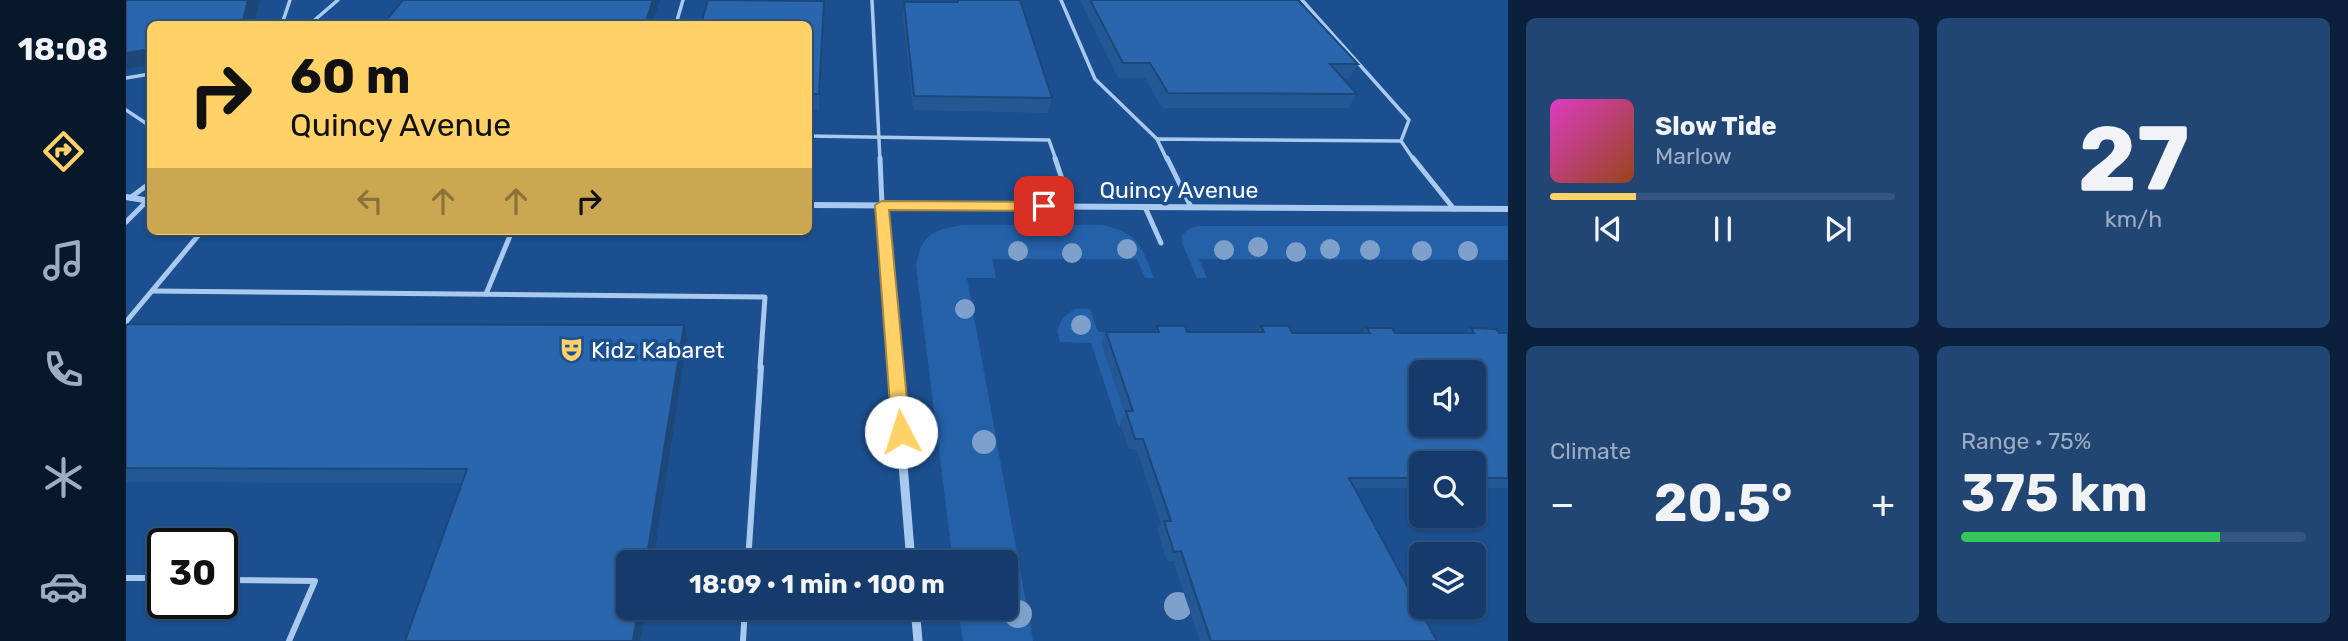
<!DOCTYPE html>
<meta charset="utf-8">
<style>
body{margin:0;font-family:Rubik,sans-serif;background:#214673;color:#f1f3f6;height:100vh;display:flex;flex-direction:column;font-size:26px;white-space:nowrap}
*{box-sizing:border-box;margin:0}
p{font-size:23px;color:#9dadc1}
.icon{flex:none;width:38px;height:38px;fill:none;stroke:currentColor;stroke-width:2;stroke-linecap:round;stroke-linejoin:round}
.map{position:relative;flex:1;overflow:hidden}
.side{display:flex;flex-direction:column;gap:18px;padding:18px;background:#0b203b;width:840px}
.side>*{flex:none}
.guide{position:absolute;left:21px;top:21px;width:665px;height:214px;border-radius:10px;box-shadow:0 2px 5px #0004,0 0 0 2px #33557e;background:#ffd166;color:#111;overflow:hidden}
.buttons{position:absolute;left:1283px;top:360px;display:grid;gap:14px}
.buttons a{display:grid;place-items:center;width:77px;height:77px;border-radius:10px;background:#143b6b;box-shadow:0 2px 5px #0004,0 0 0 2px #33557e;font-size:35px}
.speed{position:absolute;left:21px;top:528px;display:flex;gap:14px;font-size:35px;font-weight:700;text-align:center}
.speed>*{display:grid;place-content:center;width:91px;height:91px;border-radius:50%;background:#143b6b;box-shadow:0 2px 5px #0004,0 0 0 2px #33557e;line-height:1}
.speed .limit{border:4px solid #111;border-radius:10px;background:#fff;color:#111}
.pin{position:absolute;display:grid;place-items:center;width:60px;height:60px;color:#fff;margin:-30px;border-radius:14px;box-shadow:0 4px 10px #0006}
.me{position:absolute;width:77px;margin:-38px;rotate:355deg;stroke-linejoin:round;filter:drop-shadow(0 0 5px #0008)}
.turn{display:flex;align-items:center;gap:24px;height:147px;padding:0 28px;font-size:32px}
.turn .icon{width:91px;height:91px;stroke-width:2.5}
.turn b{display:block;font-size:49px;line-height:60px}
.lanes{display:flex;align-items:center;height:66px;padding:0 28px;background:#0003;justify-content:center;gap:35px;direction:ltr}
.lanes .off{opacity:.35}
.big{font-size:52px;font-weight:700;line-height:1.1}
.side .card{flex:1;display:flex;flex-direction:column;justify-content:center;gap:10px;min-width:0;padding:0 24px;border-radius:10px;background:#214673}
.side .dial{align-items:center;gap:0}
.dial b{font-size:91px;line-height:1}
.song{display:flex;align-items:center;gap:21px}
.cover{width:84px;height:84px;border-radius:10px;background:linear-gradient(135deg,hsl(310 70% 55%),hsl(20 70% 35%))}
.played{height:7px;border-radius:4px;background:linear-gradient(90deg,#ffd166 25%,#33557e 25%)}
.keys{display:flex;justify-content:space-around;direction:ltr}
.heat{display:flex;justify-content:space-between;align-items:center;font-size:38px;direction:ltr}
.charge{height:10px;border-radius:5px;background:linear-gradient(90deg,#34c759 75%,#33557e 0)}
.side .tiles{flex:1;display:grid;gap:18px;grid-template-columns:repeat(2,1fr)}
.trip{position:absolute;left:490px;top:550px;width:402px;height:70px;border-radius:10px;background:#143b6b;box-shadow:0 2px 5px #0004,0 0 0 2px #33557e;font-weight:700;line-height:70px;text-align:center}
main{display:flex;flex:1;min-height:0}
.tabs{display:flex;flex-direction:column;width:126px;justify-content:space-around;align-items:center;background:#08182b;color:#9dadc1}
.tabs .icon{width:49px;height:49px}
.tabs .on{color:#ffd166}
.tabs b{font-size:32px;color:#f1f3f6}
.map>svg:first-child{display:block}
</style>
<main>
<nav class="tabs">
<b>18:08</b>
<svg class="icon on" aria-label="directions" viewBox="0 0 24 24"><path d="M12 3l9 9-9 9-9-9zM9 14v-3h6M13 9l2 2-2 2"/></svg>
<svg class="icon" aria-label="music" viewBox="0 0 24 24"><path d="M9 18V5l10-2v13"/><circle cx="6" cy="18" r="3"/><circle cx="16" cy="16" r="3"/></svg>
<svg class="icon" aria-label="phone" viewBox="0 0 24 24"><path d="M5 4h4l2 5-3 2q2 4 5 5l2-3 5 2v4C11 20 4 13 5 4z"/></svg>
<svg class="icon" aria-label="climate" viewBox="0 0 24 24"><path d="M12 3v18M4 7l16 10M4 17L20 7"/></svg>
<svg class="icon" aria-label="car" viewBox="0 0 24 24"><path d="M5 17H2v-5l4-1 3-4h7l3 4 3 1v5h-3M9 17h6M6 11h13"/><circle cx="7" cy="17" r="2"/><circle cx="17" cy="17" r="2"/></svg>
</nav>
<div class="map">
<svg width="1382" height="641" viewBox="0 0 1382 641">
<rect width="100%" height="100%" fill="#1b4f8f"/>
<g fill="#2461a8">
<path d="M837 225H977C1014 234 1015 246 1028 278H1019L1011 259H866L870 278H841L907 641H837L832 607H880V562H827L790 266C795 234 807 230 837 225Z"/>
<path d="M1073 226H1382V260L1073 259 1081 278H1071L1056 243V235L1064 228Z"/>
<path d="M948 309H964L972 332H1032L1002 421 995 422 993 428 965 343 934 342 931 330 937 318Z"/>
</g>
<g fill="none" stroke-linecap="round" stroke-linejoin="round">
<g stroke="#a9c9ee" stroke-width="3.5">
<path d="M746 0 754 160"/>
<path d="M935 0 969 79 1031 139"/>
<path d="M1176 0 1283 120 1275 141"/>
<path d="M156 24 164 0"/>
<path d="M184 24 212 0"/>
<path d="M550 24 557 0"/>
<path d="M0 78 24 74"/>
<path d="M0 110 24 126"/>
<path d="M682 136 923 140 930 160"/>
<path d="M1041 160 1031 139 1275 141 1288 160"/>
</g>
<g stroke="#a9c9ee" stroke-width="5">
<path d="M754 158 756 205"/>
<path d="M929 158 945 206"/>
<path d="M1041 158 1065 207"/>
<path d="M1287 158 1328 209"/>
<path d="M4 198 24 183"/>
<path d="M1019 207 1035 243"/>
<path d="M0 222 21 201"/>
<path d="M26 291 639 297 634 368"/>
<path d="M360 294 386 231"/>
<path d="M0 322 76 231"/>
</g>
<g stroke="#a9c9ee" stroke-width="6">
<path d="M622 562 635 367"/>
<path d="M0 578H37"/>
<path d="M96 580 189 581 163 641"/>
<path d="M617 641 619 607"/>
</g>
<g stroke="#a9c9ee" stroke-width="6">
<path d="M0 197 24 201"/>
<path d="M682 205 1382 209"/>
<path d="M756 205 769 368"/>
</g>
<g stroke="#a9c9ee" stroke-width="9">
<path d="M769 367 785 562"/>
<path d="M789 607 792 641"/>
</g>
</g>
<g fill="#7ea0ca">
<circle cx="1132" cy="247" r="10"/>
<circle cx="1001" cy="249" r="10"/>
<circle cx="1204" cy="249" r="10"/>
<circle cx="1098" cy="250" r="10"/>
<circle cx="1244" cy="250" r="10"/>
<circle cx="892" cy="251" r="10"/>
<circle cx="1296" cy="251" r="10"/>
<circle cx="1342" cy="251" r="10"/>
<circle cx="1170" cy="252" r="10"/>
<circle cx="946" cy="253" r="10"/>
<circle cx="839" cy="309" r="10"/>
<circle cx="955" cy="325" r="10"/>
<circle cx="858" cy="442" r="12"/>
<circle cx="1052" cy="606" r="14"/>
<circle cx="892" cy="614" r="14"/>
</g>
<g fill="#245895">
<path d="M831 0H894L926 98 922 113 787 110 777 16 778 2H830Z"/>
<path d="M954 0H1172L1232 64 1223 78H1217L1231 94 1222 108H1036L1019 78H992Z"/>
<path d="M698 1 693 109H682V24Z"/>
<path d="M558 325 561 340 502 607H520L514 641 336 483 0 482V326Z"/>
<path d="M1031 326 1061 332H1131L1135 326 1166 333H1236L1241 328 1269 333H1340L1345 328 1373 333H1382V488H1348V464H1295V488H1229L1311 641H1074L1047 561H1041L1031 530 1035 524 1011 450 1003 449 994 422 999 414 975 343 980 332H1029Z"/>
</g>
<g fill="#1d4779">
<path d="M122 0H134L128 24H116Z"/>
<path d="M527 0H534L526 24H519Z"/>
<path d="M24 49V65L0 69V53Z"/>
<path d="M558 325 561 340 527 562H520Z"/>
<path d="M512 607H520L514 641H507Z"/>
</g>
<g fill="#2a66ad" stroke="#1d4779" stroke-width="2" fill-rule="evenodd">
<path d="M0 0H122L116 24H24V49L0 53Z"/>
<path d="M277 0H527L519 24H257Z"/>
<path d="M582 0 698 1 693 94H682V24H575Z"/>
<path d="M832 0H894L926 98 788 96 778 2H832Z"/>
<path d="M964 0H1172L1232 64H1204L1231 94 1042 93 1024 63H997Z"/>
<path d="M2 324 558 325 520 562H502V607H512L507 641H279L341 469 0 468V326Z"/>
<path d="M1031 326H1059L1061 332H1138L1135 326H1163L1166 333H1244L1241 328H1266L1269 333H1348L1345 328 1370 329 1373 333H1382V478H1348V464H1295V478H1223L1311 641H1085L1055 551 1048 552 1038 521H1045L1017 439H1009L1000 411H1007L980 332H1033ZM1295 373H1348V425H1295Z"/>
</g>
<path fill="#ffd166" stroke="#a68842" stroke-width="2" d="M756 201 918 202 925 206 918 211 763 210 784 432 781 437 775 440 768 437 766 432 749 205Z"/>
<defs>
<symbol id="theatre-bare" viewBox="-9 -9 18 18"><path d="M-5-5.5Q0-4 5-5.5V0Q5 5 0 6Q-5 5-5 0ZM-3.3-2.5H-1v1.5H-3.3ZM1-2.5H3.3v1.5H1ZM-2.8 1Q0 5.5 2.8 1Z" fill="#ffd166" stroke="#1b4f8f" stroke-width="2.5" paint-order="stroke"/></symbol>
</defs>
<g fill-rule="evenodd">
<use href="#theatre-bare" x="428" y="332" width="35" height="35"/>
</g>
<g text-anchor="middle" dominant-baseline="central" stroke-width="7" stroke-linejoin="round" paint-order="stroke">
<g font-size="23" fill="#fff" stroke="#1b4f8f">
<text x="1053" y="190">Quincy Avenue</text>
</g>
<g font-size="23" fill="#fff" stroke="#1b4f8f" text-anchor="start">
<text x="465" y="350">Kidz Kabaret</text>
</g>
</g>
</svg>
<div class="buttons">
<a><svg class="icon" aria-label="sound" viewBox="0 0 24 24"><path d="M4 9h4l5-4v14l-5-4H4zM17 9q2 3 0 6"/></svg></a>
<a><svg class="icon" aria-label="search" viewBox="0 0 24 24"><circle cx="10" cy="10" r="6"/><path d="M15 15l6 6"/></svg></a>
<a><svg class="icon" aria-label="layers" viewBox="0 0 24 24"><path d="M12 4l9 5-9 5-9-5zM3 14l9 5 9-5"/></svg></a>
</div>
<div class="speed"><div class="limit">30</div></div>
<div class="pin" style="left:918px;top:206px;background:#d93025"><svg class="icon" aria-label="arrive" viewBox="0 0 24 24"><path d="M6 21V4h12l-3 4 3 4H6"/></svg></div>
<svg class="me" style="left:775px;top:432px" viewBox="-20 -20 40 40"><circle r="19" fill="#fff"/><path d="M0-13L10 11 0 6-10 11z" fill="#ffd166"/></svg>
<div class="trip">18:09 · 1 min · 100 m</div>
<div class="guide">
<div class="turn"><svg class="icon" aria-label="right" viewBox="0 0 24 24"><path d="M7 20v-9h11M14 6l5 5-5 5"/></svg><div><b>60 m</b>Quincy Avenue</div></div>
<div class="lanes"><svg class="icon off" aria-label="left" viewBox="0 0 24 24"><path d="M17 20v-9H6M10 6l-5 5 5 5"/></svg><svg class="icon off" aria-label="ahead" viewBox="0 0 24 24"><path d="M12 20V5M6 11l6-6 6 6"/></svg><svg class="icon off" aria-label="ahead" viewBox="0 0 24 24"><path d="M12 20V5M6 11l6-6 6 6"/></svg><svg class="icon" aria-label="right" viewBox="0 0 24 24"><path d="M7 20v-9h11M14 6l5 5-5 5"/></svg></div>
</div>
</div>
<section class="side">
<div class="tiles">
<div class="card">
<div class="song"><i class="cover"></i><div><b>Slow Tide</b><p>Marlow</p></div></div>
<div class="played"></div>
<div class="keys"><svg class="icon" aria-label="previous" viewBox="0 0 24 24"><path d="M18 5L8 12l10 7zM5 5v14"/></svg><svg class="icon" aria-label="pause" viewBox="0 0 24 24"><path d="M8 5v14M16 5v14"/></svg><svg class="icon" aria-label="next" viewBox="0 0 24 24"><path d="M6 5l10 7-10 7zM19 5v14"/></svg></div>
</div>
<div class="card dial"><b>27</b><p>km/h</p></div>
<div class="card"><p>Climate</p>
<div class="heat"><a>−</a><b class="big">20.5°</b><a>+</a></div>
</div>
<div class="card"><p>Range · 75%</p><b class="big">375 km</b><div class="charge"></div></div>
</div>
</section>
</main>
